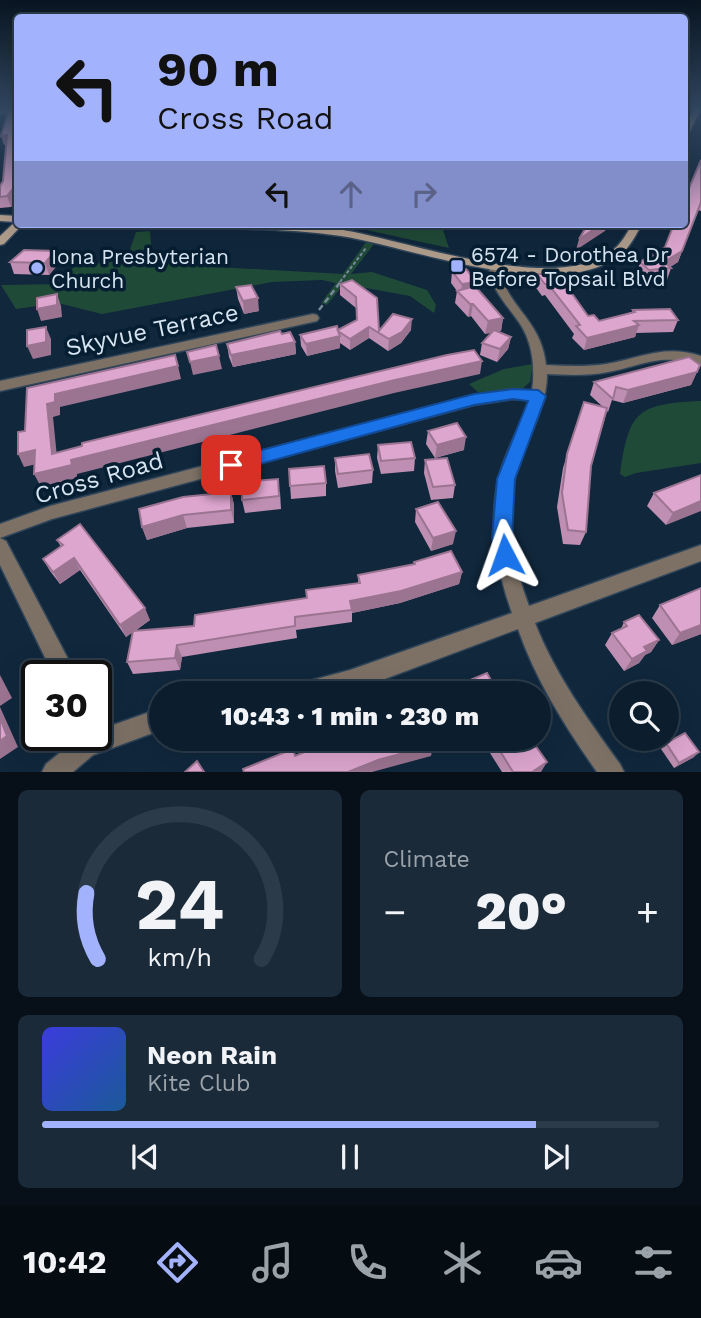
<!DOCTYPE html>
<meta charset="utf-8">
<style>
body{margin:0;font-family:"Work Sans",sans-serif;background:#1a2a39;color:#f1f3f6;height:100vh;display:flex;flex-direction:column;font-size:26px;white-space:nowrap}
*{box-sizing:border-box;margin:0}
p{font-size:23px;color:#9aa2aa}
.icon{flex:none;width:38px;height:38px;fill:none;stroke:currentColor;stroke-width:2;stroke-linecap:round;stroke-linejoin:round}
.map{position:relative;height:772px;overflow:hidden}
.side{display:flex;flex-direction:column;gap:18px;padding:18px;background:#071019;flex:1}
.side>*{flex:none}
.banner{position:absolute;left:14px;top:14px;width:674px;height:214px;border-radius:7px;box-shadow:0 7px 28px #0002,0 0 0 2px #2c3b49;background:#a3b2fd;color:#111;overflow:hidden}
.buttons{position:absolute;left:609px;top:681px;display:grid;gap:14px}
.buttons a{display:grid;place-items:center;width:70px;height:70px;border-radius:50%;background:#0c1d2d;box-shadow:0 7px 28px #0002,0 0 0 2px #2c3b49;font-size:35px}
.speed{position:absolute;left:21px;top:660px;display:flex;gap:14px;font-size:35px;font-weight:700;text-align:center}
.speed>*{display:grid;place-content:center;width:91px;height:91px;border-radius:50%;background:#0c1d2d;box-shadow:0 7px 28px #0002,0 0 0 2px #2c3b49;line-height:1}
.speed .limit{border:4px solid #111;border-radius:10px;background:#fff;color:#111}
.pin{position:absolute;display:grid;place-items:center;width:60px;height:60px;color:#fff;margin:-30px;border-radius:14px;box-shadow:0 4px 10px #0006}
.me{position:absolute;width:77px;margin:-38px;rotate:356deg;stroke-linejoin:round;filter:drop-shadow(0 0 5px #0008)}
.turn{display:flex;align-items:center;gap:24px;height:147px;padding:0 28px;font-size:32px}
.turn .icon{width:91px;height:91px;stroke-width:2.5}
.turn b{display:block;font-size:49px;line-height:60px}
.lanes{display:flex;align-items:center;height:66px;padding:0 28px;background:#0003;justify-content:center;gap:35px;direction:ltr}
.lanes .off{opacity:.35}
.big{font-size:52px;font-weight:800;line-height:1.1}
.side .tile{flex:1;display:flex;flex-direction:column;justify-content:center;gap:10px;min-width:0;padding:0 24px;border-radius:10px;background:#1a2a39}
.side .dial{align-items:center;gap:0}
.dial svg{height:182px;overflow:visible;fill:none;stroke:#2c3b49;stroke-width:7;stroke-linecap:round;text-anchor:middle}
.dial text{fill:#f1f3f6;stroke:none}
.song{display:flex;align-items:center;gap:21px}
.cover{width:84px;height:84px;border-radius:10px;background:linear-gradient(135deg,hsl(240 70% 55%),hsl(210 70% 35%))}
.played{height:7px;border-radius:4px;background:linear-gradient(90deg,#a3b2fd 80%,#2c3b49 80%)}
.keys{display:flex;justify-content:space-around;direction:ltr}
.heat{display:flex;justify-content:space-between;align-items:center;font-size:38px;direction:ltr}
.side .tiles{flex:1;display:grid;gap:18px;grid-template-columns:1fr 1fr}
.tile:last-child{grid-column:span 2}
.trip{position:absolute;left:149px;top:681px;width:402px;height:70px;border-radius:35px;background:#0c1d2d;box-shadow:0 7px 28px #0002,0 0 0 2px #2c3b49;font-weight:800;line-height:70px;text-align:center}
.dock{display:flex;height:112px;justify-content:space-around;align-items:center;background:#050c12;color:#9aa2aa}
.dock .icon{width:49px;height:49px}
.dock .selected{color:#a3b2fd}
.dock b{font-size:32px;color:#f1f3f6}
.map>svg:first-child{display:block}
</style>
<div class="map">
<svg width="701" height="772" viewBox="0 0 701 772">
<rect width="100%" height="100%" fill="#10273c"/>
<g fill="#204a38">
<path d="M339 224H441L449 248Z"/>
<path d="M150 231 152 254 200 255 198 266 343 274 366 242 374 244 351 274 372 272 427 290 436 305 434 313 410 296 344 284 327 305 321 303 336 283 322 280 272 282 102 314 58 303 16 309 1 285 65 284 73 267 122 260 128 255 136 232Z"/>
<path d="M533 364 530 382 521 390 478 392 469 384 504 369Z"/>
<path d="M701 401V463L636 473 625 477 620 474C629 410 638 404 701 401Z"/>
</g>
<g fill="none" stroke-linecap="round" stroke-linejoin="round">
<defs>
<g id="street">
<path d="M18 108V112L0 114V110Z"/>
<path d="M494 263 499 266C505 307 541 318 546 365 566 366 586 367 606 364 642 358 663 344 701 356V365C657 353 649 364 608 372 588 376 567 375 547 374 547 408 528 435 518 467 504 510 513 565 529 606L701 545V561L535 623C555 674 588 720 620 764L624 772H597C566 728 536 681 518 629L350 692 291 693 294 685 350 670 512 613C496 569 487 515 501 470 508 446 522 424 530 400L513 399 474 405 52 519 0 538 6 541 77 676H54L0 565V524L50 506 474 395 513 389 532 391C535 370 533 346 522 327 509 306 491 292 489 266Z"/>
<path d="M313 314 317 315 319 318 317 321 0 391V381Z"/>
<path d="M161 708V730L93 755 73 772H42L46 764 78 738 96 735V731Z"/>
</g>
<g id="secondary">
<path d="M695 108 701 109 688 135 684 137V127Z"/>
<path d="M0 215 18 216V224H23L4 244 0 245V236L15 222 0 221Z"/>
<path d="M172 224C229 224 287 221 343 230 410 241 556 296 613 250 622 243 627 233 632 224H642C636 235 630 247 621 254 559 305 412 247 341 236 287 228 232 229 177 227Z"/>
</g>
</defs>
<use href="#street" stroke="#304559" stroke-width="3"/>
<use href="#secondary" stroke="#304559" stroke-width="3"/>
<path stroke="#77899b" stroke-width="2" stroke-dasharray="3.5 2" stroke-linecap="butt" d="M340 282 366 248"/>
<path stroke="#77899b" stroke-width="2.5" stroke-dasharray="6 3.5" stroke-linecap="butt" d="M319 310 342 280"/>
<use href="#street" fill="#7d7166" fill-rule="evenodd"/>
<use href="#secondary" fill="#af9c8b" fill-rule="evenodd"/>
</g>
<g fill="#be8fb2">
<path d="M18 108V198L11 207 0 208V186L3 181 6 145H4Z"/>
<path d="M701 160V211L698 210 678 262 670 267 671 268 667 280 645 282 637 273 640 262 665 247Z"/>
<path d="M10 262 59 263 49 275 14 274Z"/>
<path d="M452 271 477 282 476 288 503 318 501 331H497L511 337 508 349 497 362 480 355 482 343 492 332 485 334 471 316 468 317 455 303 457 291 451 283Z"/>
<path d="M537 274 588 316 599 321 632 312 633 310 678 320 673 332 636 333 635 337 584 350 572 338 574 334 545 295 542 296 534 285Z"/>
<path d="M352 280 379 331 411 330 401 343 388 351 369 338 350 350 340 343V348L307 356 301 346 300 335 338 330 356 320V308L340 295V284Z"/>
<path d="M236 287 259 311 244 314 238 299Z"/>
<path d="M282 334 295 342 296 354 233 367 229 357 227 344Z"/>
<path d="M700 365 691 385 623 403 612 400 608 412 607 411 591 466 586 532 580 545 563 544 557 507 563 468 584 402 603 407 590 395 594 382Z"/>
<path d="M428 431 464 450 435 458 426 444Z"/>
<path d="M378 445 415 458 414 471 381 474 377 458Z"/>
<path d="M335 458 373 470 372 483 338 488 335 471Z"/>
<path d="M425 460 455 485 453 498 431 500 424 473Z"/>
<path d="M289 469 326 483V496L291 499Z"/>
<path d="M701 475 666 525 647 506 654 493Z"/>
<path d="M231 492 234 505V523L187 528 147 540 142 527Z"/>
<path d="M280 492 281 509 245 513 242 500Z"/>
<path d="M416 509 453 544 431 551 415 522Z"/>
<path d="M57 540 150 620 135 631 194 626 307 598 358 584V575L414 564V562L462 572 459 584 400 603 352 613V622L296 630 297 638 182 657 180 670 133 674 127 662 133 632 126 637 80 570 60 584 50 571 43 559 61 547Z"/>
<path d="M701 588V634L672 645 652 618 660 605Z"/>
<path d="M624 622 659 640 651 652 645 655 639 663 624 671 605 645 612 633 621 629Z"/>
<path d="M484 738H530L541 772H502L483 742Z"/>
<path d="M666 743 694 757 674 768 661 749Z"/>
</g>
<g fill="#9b7491">
<path d="M7 135 10 145H4L1 136Z"/>
<path d="M18 182V198L11 207 7 196Z"/>
<path d="M602 224H608L605 231 576 250 579 239Z"/>
<path d="M55 251 59 263 49 275 45 263Z"/>
<path d="M682 251 678 262 667 269 664 262Z"/>
<path d="M477 282 475 294 461 296 462 284Z"/>
<path d="M57 294 61 306 62 317 41 321 37 309Z"/>
<path d="M258 298 259 311 244 314 243 301Z"/>
<path d="M470 304H473L471 316 468 317Z"/>
<path d="M503 318 501 331 485 334 488 321Z"/>
<path d="M412 319 411 330 401 343 388 351 389 339Z"/>
<path d="M639 325 635 337 584 350 587 338Z"/>
<path d="M46 327 51 339V355L33 359 27 346Z"/>
<path d="M369 327V338L350 350V339Z"/>
<path d="M340 336V348L307 356 306 344Z"/>
<path d="M511 337 508 349 497 362 500 349Z"/>
<path d="M295 342 296 354 233 367 231 355Z"/>
<path d="M219 356 222 369 193 375 190 362Z"/>
<path d="M482 361 480 374 394 393 77 474V478L41 487 34 474 71 460 395 380Z"/>
<path d="M178 366 181 379 60 407V415L53 417 58 467 52 454 47 404 55 394Z"/>
<path d="M697 372 691 385 623 403 628 390Z"/>
<path d="M466 437 464 450 435 458 437 445Z"/>
<path d="M35 450 41 463 24 467 18 454Z"/>
<path d="M231 492 234 505V523L231 510Z"/>
<path d="M701 501V511L666 525 673 513Z"/>
<path d="M183 515 187 528 147 540 142 527Z"/>
<path d="M456 531 453 544 431 551 433 538Z"/>
<path d="M74 558 80 570 60 584 53 572Z"/>
<path d="M462 572 459 584 400 603 352 613 350 601Z"/>
<path d="M145 608 150 620 126 637 120 625Z"/>
<path d="M701 625V634L672 645 680 633Z"/>
<path d="M659 640 651 652 645 655 639 663 624 671 632 659 644 647Z"/>
<path d="M177 645 182 657 180 670 175 658Z"/>
<path d="M0 675 12 698 0 706Z"/>
<path d="M0 707 18 747 0 759Z"/>
<path d="M433 745 431 756 372 772H348L378 760Z"/>
<path d="M699 752 694 757 674 768 679 763Z"/>
<path d="M547 762 541 772H532Z"/>
</g>
<g fill="#dda6cf" stroke="#9b7491" stroke-width="2">
<path d="M6 108H18V182L7 196 0 197V186L3 181 7 135 1 136 7 116Z"/>
<path d="M701 160V202L682 251 664 262 671 268 649 270 640 262 665 247 674 224H684V200Z"/>
<path d="M588 224H602L579 239Z"/>
<path d="M24 250 55 251 45 263 10 262Z"/>
<path d="M466 269 477 282 462 284 452 271Z"/>
<path d="M537 274H558L588 316 594 315 599 321 635 312 633 310 670 309 678 320 634 321 639 325 587 338 576 326 580 325 548 284H545Z"/>
<path d="M352 280 377 298 379 331 393 314 412 319 402 332 389 339 369 327 350 339 338 331 340 336 306 344 300 335 337 326 338 330 357 320 356 297 340 284Z"/>
<path d="M251 285 258 298 243 301 236 287Z"/>
<path d="M475 286 503 318 488 321 473 304H470L457 291Z"/>
<path d="M57 294V305L37 309V298Z"/>
<path d="M46 327V342L27 346V330Z"/>
<path d="M494 330 511 337 500 349 482 343Z"/>
<path d="M280 331 282 334 290 332 295 342 231 355 227 344Z"/>
<path d="M216 345 219 356 190 362 187 352Z"/>
<path d="M474 350 482 361 395 380 71 460 72 465 34 474 35 450 18 454V432L25 431 27 388 175 355 178 366 55 394V402L47 404 52 454 82 446V443L447 355Z"/>
<path d="M689 357 700 365 697 372 628 390 616 387 613 399 594 382Z"/>
<path d="M584 402 607 408 591 466 586 532 568 530 562 493 567 454Z"/>
<path d="M457 423 466 437 437 445 428 431Z"/>
<path d="M411 442 415 458 381 461 378 445Z"/>
<path d="M369 454 373 470 338 474 335 458Z"/>
<path d="M447 458 455 485 433 487 425 460Z"/>
<path d="M324 466 326 483 290 486 289 469Z"/>
<path d="M701 475V501L673 513 654 493Z"/>
<path d="M278 479 279 496 242 500V482Z"/>
<path d="M231 492V510L183 515 142 527 139 509 183 497Z"/>
<path d="M438 502 456 531 433 538 416 509Z"/>
<path d="M80 524 145 608 120 625 74 558 53 572 43 559 63 545 57 540Z"/>
<path d="M451 551 462 572 401 591 350 601 352 610 295 617V626L177 645 175 658 127 662 133 631 194 626 195 615 307 598 306 590 360 583 358 575 415 564 414 562Z"/>
<path d="M701 588V625L680 633 660 605Z"/>
<path d="M639 615 659 640 644 647 647 651 632 659 612 633 627 626 624 622Z"/>
<path d="M487 673 498 693H447L446 690Z"/>
<path d="M0 718 7 736 0 741Z"/>
<path d="M685 733 699 752 679 763 666 743Z"/>
<path d="M339 738H431L433 745 378 760 348 772H244L243 769 293 749 295 756Z"/>
<path d="M492 738H530L547 762 532 772H513Z"/>
<path d="M197 761 204 772H185Z"/>
</g>
<linearGradient id="sky" x2="0" y2="1"><stop stop-color="#091521"/><stop offset="0.5" stop-color="#314761"/><stop offset="1" stop-color="#314761" stop-opacity="0"/></linearGradient>
<rect width="701" height="216" fill="url(#sky)"/>
<path fill="#1a73e8" stroke="#114b97" stroke-width="2" d="M513 389 538 390 546 396 515 479 512 538 515 555 512 561 505 564 497 561 492 538 497 479 528 401 513 399 474 405 231 472 224 470 222 465 224 460 231 458 474 394Z"/>
<g fill="#a3b2fd" stroke="#061e31" stroke-width="2.5">
<rect x="450" y="259" width="14" height="14" rx="3.5"/>
<circle cx="37" cy="268" r="7"/>
</g>
<g text-anchor="middle" dominant-baseline="central" stroke-width="7" stroke-linejoin="round" paint-order="stroke">
<g font-size="21" fill="#d6e4f2" stroke="#061e31" text-anchor="start">
<text x="471" y="254">6574 - Dorothea Dr<tspan x="471" dy="24">Before Topsail Blvd</tspan></text>
<text x="51" y="256">Iona Presbyterian<tspan x="51" dy="24">Church</tspan></text>
</g>
<g font-size="24" fill="#d6e4f2" stroke="#061e31">
<text transform="translate(152 330) rotate(-12)">Skyvue Terrace</text>
<text transform="translate(99 478) rotate(-16)">Cross Road</text>
</g>
</g>
</svg>
<div class="buttons">
<a><svg class="icon" aria-label="search" viewBox="0 0 24 24"><circle cx="10" cy="10" r="6"/><path d="M15 15l6 6"/></svg></a>
</div>
<div class="speed"><div class="limit">30</div></div>
<div class="pin" style="left:231px;top:465px;background:#d93025"><svg class="icon" aria-label="arrive" viewBox="0 0 24 24"><path d="M6 21V4h12l-3 4 3 4H6"/></svg></div>
<svg class="me" style="left:505px;top:555px" viewBox="-20 -20 40 40"><path d="M0-17L14 15 0 8-14 15z" fill="#1a73e8" stroke="#fff" stroke-width="4"/></svg>
<div class="trip">10:43 · 1 min · 230 m</div>
<div class="banner">
<div class="turn"><svg class="icon" aria-label="left" viewBox="0 0 24 24"><path d="M17 20v-9H6M10 6l-5 5 5 5"/></svg><div><b>90 m</b>Cross Road</div></div>
<div class="lanes"><svg class="icon" aria-label="left" viewBox="0 0 24 24"><path d="M17 20v-9H6M10 6l-5 5 5 5"/></svg><svg class="icon off" aria-label="ahead" viewBox="0 0 24 24"><path d="M12 20V5M6 11l6-6 6 6"/></svg><svg class="icon off" aria-label="right" viewBox="0 0 24 24"><path d="M7 20v-9h11M14 6l5 5-5 5"/></svg></div>
</div>
</div>
<section class="side">
<div class="tiles">
<div class="tile dial"><svg viewBox="0 0 100 80">
<path d="M14 69A42 42 0 1 1 86 69"/>
<path d="M14 69A42 42 0 0 1 9 40" stroke="#a3b2fd"/>
<text x="50" y="56" font-size="32" font-weight="700">24</text>
<text x="50" y="72" font-size="11">km/h</text>
</svg></div>
<div class="tile"><p>Climate</p>
<div class="heat"><a>−</a><b class="big">20°</b><a>+</a></div>
</div>
<div class="tile">
<div class="song"><i class="cover"></i><div><b>Neon Rain</b><p>Kite Club</p></div></div>
<div class="played"></div>
<div class="keys"><svg class="icon" aria-label="previous" viewBox="0 0 24 24"><path d="M18 5L8 12l10 7zM5 5v14"/></svg><svg class="icon" aria-label="pause" viewBox="0 0 24 24"><path d="M8 5v14M16 5v14"/></svg><svg class="icon" aria-label="next" viewBox="0 0 24 24"><path d="M6 5l10 7-10 7zM19 5v14"/></svg></div>
</div>
</div>
</section>
<nav class="dock">
<b>10:42</b>
<svg class="icon selected" aria-label="directions" viewBox="0 0 24 24"><path d="M12 3l9 9-9 9-9-9zM9 14v-3h6M13 9l2 2-2 2"/></svg>
<svg class="icon" aria-label="music" viewBox="0 0 24 24"><path d="M9 18V5l10-2v13"/><circle cx="6" cy="18" r="3"/><circle cx="16" cy="16" r="3"/></svg>
<svg class="icon" aria-label="phone" viewBox="0 0 24 24"><path d="M5 4h4l2 5-3 2q2 4 5 5l2-3 5 2v4C11 20 4 13 5 4z"/></svg>
<svg class="icon" aria-label="climate" viewBox="0 0 24 24"><path d="M12 3v18M4 7l16 10M4 17L20 7"/></svg>
<svg class="icon" aria-label="car" viewBox="0 0 24 24"><path d="M5 17H2v-5l4-1 3-4h7l3 4 3 1v5h-3M9 17h6M6 11h13"/><circle cx="7" cy="17" r="2"/><circle cx="17" cy="17" r="2"/></svg>
<svg class="icon" aria-label="filters" viewBox="0 0 24 24"><path d="M4 7h16M4 17h16"/><circle cx="9" cy="7" r="2"/><circle cx="15" cy="17" r="2"/></svg>
</nav>
